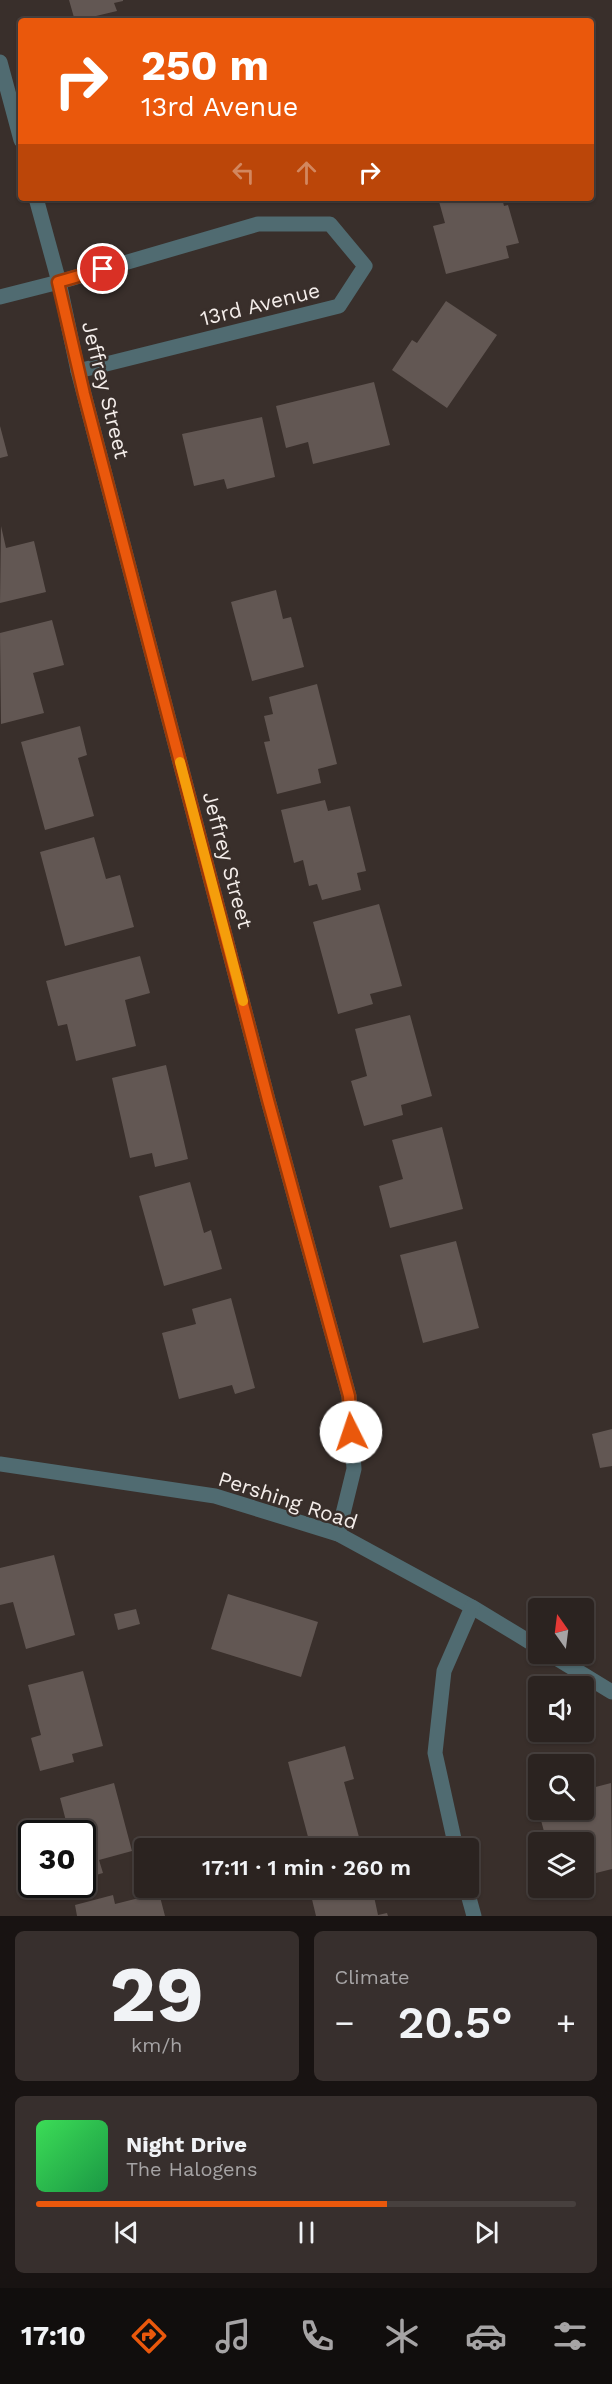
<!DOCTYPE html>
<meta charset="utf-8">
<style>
body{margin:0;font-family:"Work Sans",sans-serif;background:#372f2d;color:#f1f3f6;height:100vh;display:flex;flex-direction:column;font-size:22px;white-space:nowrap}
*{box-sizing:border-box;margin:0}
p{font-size:20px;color:#a6a4a5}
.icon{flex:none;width:33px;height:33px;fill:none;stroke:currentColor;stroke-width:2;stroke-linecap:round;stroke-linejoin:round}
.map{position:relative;height:1916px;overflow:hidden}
.sheet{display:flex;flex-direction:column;gap:15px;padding:15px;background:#181312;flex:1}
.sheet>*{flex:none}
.top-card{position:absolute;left:18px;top:18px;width:576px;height:183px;border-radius:6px;box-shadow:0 2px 4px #0004,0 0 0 2px #47403e;background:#ea580c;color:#fff;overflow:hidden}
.needle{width:39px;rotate:346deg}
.tools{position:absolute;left:528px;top:1598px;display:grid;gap:12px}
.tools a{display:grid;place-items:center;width:66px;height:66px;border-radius:6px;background:#2b2320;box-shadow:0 2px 4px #0004,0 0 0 2px #47403e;font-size:30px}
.speed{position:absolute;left:18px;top:1820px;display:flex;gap:12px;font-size:30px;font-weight:700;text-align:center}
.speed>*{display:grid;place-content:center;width:78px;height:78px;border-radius:50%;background:#2b2320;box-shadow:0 2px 4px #0004,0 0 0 2px #47403e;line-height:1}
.speed .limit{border:3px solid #111;border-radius:9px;background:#fff;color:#111}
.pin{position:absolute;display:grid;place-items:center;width:51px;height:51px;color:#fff;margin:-26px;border:3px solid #fff;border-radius:50%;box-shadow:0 2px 6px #0007}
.me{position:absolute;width:66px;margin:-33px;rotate:356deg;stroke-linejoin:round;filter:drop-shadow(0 0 4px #0008)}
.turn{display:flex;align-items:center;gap:21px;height:126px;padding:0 24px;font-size:27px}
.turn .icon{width:78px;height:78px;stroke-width:2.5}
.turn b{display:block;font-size:42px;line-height:51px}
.lanes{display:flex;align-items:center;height:57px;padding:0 24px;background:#0003;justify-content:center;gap:30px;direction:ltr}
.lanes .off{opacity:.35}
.big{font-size:45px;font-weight:600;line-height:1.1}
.sheet .card{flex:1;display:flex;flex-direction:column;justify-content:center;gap:9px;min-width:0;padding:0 21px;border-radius:9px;background:#372f2d}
.sheet .dial{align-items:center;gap:0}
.dial b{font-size:78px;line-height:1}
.song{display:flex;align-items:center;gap:18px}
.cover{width:72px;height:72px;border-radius:9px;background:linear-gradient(135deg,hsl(130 70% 55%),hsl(140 70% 35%))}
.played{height:6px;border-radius:3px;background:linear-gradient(90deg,#ea580c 65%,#47403e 65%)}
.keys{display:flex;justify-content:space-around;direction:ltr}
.heat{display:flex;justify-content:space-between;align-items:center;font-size:33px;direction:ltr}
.sheet .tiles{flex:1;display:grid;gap:15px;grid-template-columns:1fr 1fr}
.card:last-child{grid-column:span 2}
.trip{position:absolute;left:134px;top:1838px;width:345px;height:60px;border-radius:6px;background:#2b2320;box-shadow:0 2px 4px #0004,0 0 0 2px #47403e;font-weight:600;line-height:60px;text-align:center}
.tabs{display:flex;height:96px;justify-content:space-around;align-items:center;background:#110e0d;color:#a6a4a5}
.tabs .icon{width:42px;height:42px}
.tabs .on{color:#ea580c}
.tabs b{font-size:27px;color:#f1f3f6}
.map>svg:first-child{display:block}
</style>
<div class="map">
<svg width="612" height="1916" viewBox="0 0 612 1916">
<rect width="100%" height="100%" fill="#392f2b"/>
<g fill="#625753">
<path d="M69 0H123V1L114 3 117 11 75 21Z"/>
<path d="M438 198H502L504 206 508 205 519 243 506 246 509 258 446 274 433 226 445 223Z"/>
<path d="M446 301 497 335 447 408 392 370 412 340 417 343Z"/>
<path d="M374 382 390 445 313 464 308 442 286 448 276 406Z"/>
<path d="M262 417 275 477 227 489 224 479 194 486 182 434Z"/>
<path d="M0 426 8 456 0 458Z"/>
<path d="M1 526 6 548 34 541 46 592 0 603Z"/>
<path d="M276 590 283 619 291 617 304 667 252 681 231 602Z"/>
<path d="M52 620 64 665 33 673 44 713 1 724 0 633Z"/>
<path d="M317 684 337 764 318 769 321 783 277 794 264 742 270 741 264 716 273 714 269 697Z"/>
<path d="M80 726 87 755 78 758 94 816 45 830 21 742Z"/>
<path d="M325 800 328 811 350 806 366 871 357 873 361 890 322 900 317 884 309 886 303 860 294 863 281 810Z"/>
<path d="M94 837 106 879 120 875 134 927 65 946 40 852Z"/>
<path d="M379 904 402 986 370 994 373 1004 338 1014 313 922Z"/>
<path d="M140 956 150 993 125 1000 136 1046 76 1061 67 1024 58 1026 46 981Z"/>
<path d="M410 1015 432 1096 401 1105 403 1115 364 1126 351 1081 367 1076 355 1029Z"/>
<path d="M166 1065 188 1159 155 1167 152 1153 130 1158 112 1078Z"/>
<path d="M442 1127 463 1209 390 1228 379 1186 403 1179 392 1140Z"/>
<path d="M190 1182 204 1233 211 1230 222 1269 164 1286 139 1196Z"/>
<path d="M456 1241 479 1328 423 1343 400 1255Z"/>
<path d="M231 1298 255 1388 235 1394 232 1385 179 1399 162 1333 196 1324 192 1309Z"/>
<path d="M612 1429V1466L600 1468 592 1434Z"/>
<path d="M54 1555 75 1635 26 1649 13 1602 0 1605V1568Z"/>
<path d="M228 1594 318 1622 301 1677 211 1649Z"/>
<path d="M136 1609 140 1624 118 1630 114 1614Z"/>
<path d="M83 1671 103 1746 72 1754 74 1762 40 1771 31 1738 41 1735 28 1685Z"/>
<path d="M345 1746 354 1779 344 1782 359 1837 319 1848H311L288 1762Z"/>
<path d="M114 1783 132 1851 99 1860 103 1873 82 1879V1833H55L53 1824 66 1821 60 1798Z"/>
<path d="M611 1783 612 1869 588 1875 584 1856V1842H580L577 1830 546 1839 538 1809H584V1790Z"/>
<path d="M309 1887H372L378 1915 387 1913 388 1916H316Z"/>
<path d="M159 1893 165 1916H77L75 1905 113 1895 115 1904Z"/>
</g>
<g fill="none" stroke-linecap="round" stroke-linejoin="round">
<g stroke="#506b71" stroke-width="15">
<path d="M0 62 21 140"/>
<path d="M36 198 59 282 78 371 268 1100 349 1396 354 1469 338 1534"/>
<path d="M0 297 59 282 258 224H330L365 266 339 306 78 371"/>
<path d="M0 1464 215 1496 338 1534 472 1607 538 1647"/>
<path d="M548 1653 612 1692"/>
<path d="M456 1848 435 1753 444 1671 472 1607"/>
<path d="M466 1887 474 1916"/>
</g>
</g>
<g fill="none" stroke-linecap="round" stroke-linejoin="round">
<defs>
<path id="route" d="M103 269 58 282 84 394 268 1100 349 1396 351 1432"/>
</defs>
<use href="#route" stroke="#983908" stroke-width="15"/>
<use href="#route" stroke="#ea580c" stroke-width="10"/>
<path stroke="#f59e0b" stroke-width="10" d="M180 762 243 1001"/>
</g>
<g text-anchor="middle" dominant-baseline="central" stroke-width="5" stroke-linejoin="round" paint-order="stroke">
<g font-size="21" fill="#f4edea" stroke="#392f2b">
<text transform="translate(260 304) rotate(-14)">13rd Avenue</text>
<text transform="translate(106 390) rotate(76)">Jeffrey Street</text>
<text transform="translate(228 860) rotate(75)">Jeffrey Street</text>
<text transform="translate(288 1500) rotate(18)">Pershing Road</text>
</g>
</g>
</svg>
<div class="tools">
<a><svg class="needle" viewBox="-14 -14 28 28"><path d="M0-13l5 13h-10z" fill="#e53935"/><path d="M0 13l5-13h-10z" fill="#a6a4a5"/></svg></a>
<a><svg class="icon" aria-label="sound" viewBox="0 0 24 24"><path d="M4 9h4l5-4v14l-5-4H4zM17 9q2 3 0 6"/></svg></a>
<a><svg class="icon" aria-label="search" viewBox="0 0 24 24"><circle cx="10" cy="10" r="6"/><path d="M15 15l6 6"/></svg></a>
<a><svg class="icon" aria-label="layers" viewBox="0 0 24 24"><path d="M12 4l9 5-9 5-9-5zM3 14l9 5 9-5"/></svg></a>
</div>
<div class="speed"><div class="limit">30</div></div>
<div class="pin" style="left:103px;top:269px;background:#d93025"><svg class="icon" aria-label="arrive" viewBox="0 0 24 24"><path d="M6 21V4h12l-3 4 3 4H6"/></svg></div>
<svg class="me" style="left:351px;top:1432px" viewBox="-20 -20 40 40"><circle r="19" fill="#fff"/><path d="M0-13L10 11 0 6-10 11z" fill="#ea580c"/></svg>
<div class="trip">17:11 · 1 min · 260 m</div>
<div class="top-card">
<div class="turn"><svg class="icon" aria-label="right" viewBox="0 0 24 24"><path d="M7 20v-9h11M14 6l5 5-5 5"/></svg><div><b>250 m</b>13rd Avenue</div></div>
<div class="lanes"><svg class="icon off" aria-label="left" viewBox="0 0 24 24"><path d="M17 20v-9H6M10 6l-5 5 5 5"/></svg><svg class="icon off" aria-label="ahead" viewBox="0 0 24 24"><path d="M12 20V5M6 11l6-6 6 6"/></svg><svg class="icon" aria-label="right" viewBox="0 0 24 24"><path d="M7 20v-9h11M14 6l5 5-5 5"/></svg></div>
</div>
</div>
<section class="sheet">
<div class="tiles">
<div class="card dial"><b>29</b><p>km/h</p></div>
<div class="card"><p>Climate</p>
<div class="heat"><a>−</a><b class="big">20.5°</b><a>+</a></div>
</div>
<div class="card">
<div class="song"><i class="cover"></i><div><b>Night Drive</b><p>The Halogens</p></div></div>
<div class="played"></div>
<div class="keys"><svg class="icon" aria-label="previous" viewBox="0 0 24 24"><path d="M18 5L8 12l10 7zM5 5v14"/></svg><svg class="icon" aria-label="pause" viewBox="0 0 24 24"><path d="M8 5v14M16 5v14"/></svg><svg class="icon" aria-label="next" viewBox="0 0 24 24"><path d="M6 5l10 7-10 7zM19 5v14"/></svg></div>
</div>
</div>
</section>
<nav class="tabs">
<b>17:10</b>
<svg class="icon on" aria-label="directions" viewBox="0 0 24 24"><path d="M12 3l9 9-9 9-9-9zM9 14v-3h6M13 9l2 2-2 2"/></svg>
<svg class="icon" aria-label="music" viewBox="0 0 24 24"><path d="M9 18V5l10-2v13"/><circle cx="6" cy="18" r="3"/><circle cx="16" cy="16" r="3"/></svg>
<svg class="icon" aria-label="phone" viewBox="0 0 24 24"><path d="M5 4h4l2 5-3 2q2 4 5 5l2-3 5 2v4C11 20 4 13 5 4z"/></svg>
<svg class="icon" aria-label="climate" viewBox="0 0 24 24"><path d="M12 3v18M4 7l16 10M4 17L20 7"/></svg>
<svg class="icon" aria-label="car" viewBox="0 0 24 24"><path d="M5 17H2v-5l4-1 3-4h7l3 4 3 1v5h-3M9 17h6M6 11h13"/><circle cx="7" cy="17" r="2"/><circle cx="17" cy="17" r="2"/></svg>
<svg class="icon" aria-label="filters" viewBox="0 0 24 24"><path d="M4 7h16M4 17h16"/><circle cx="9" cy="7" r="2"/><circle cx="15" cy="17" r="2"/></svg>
</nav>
